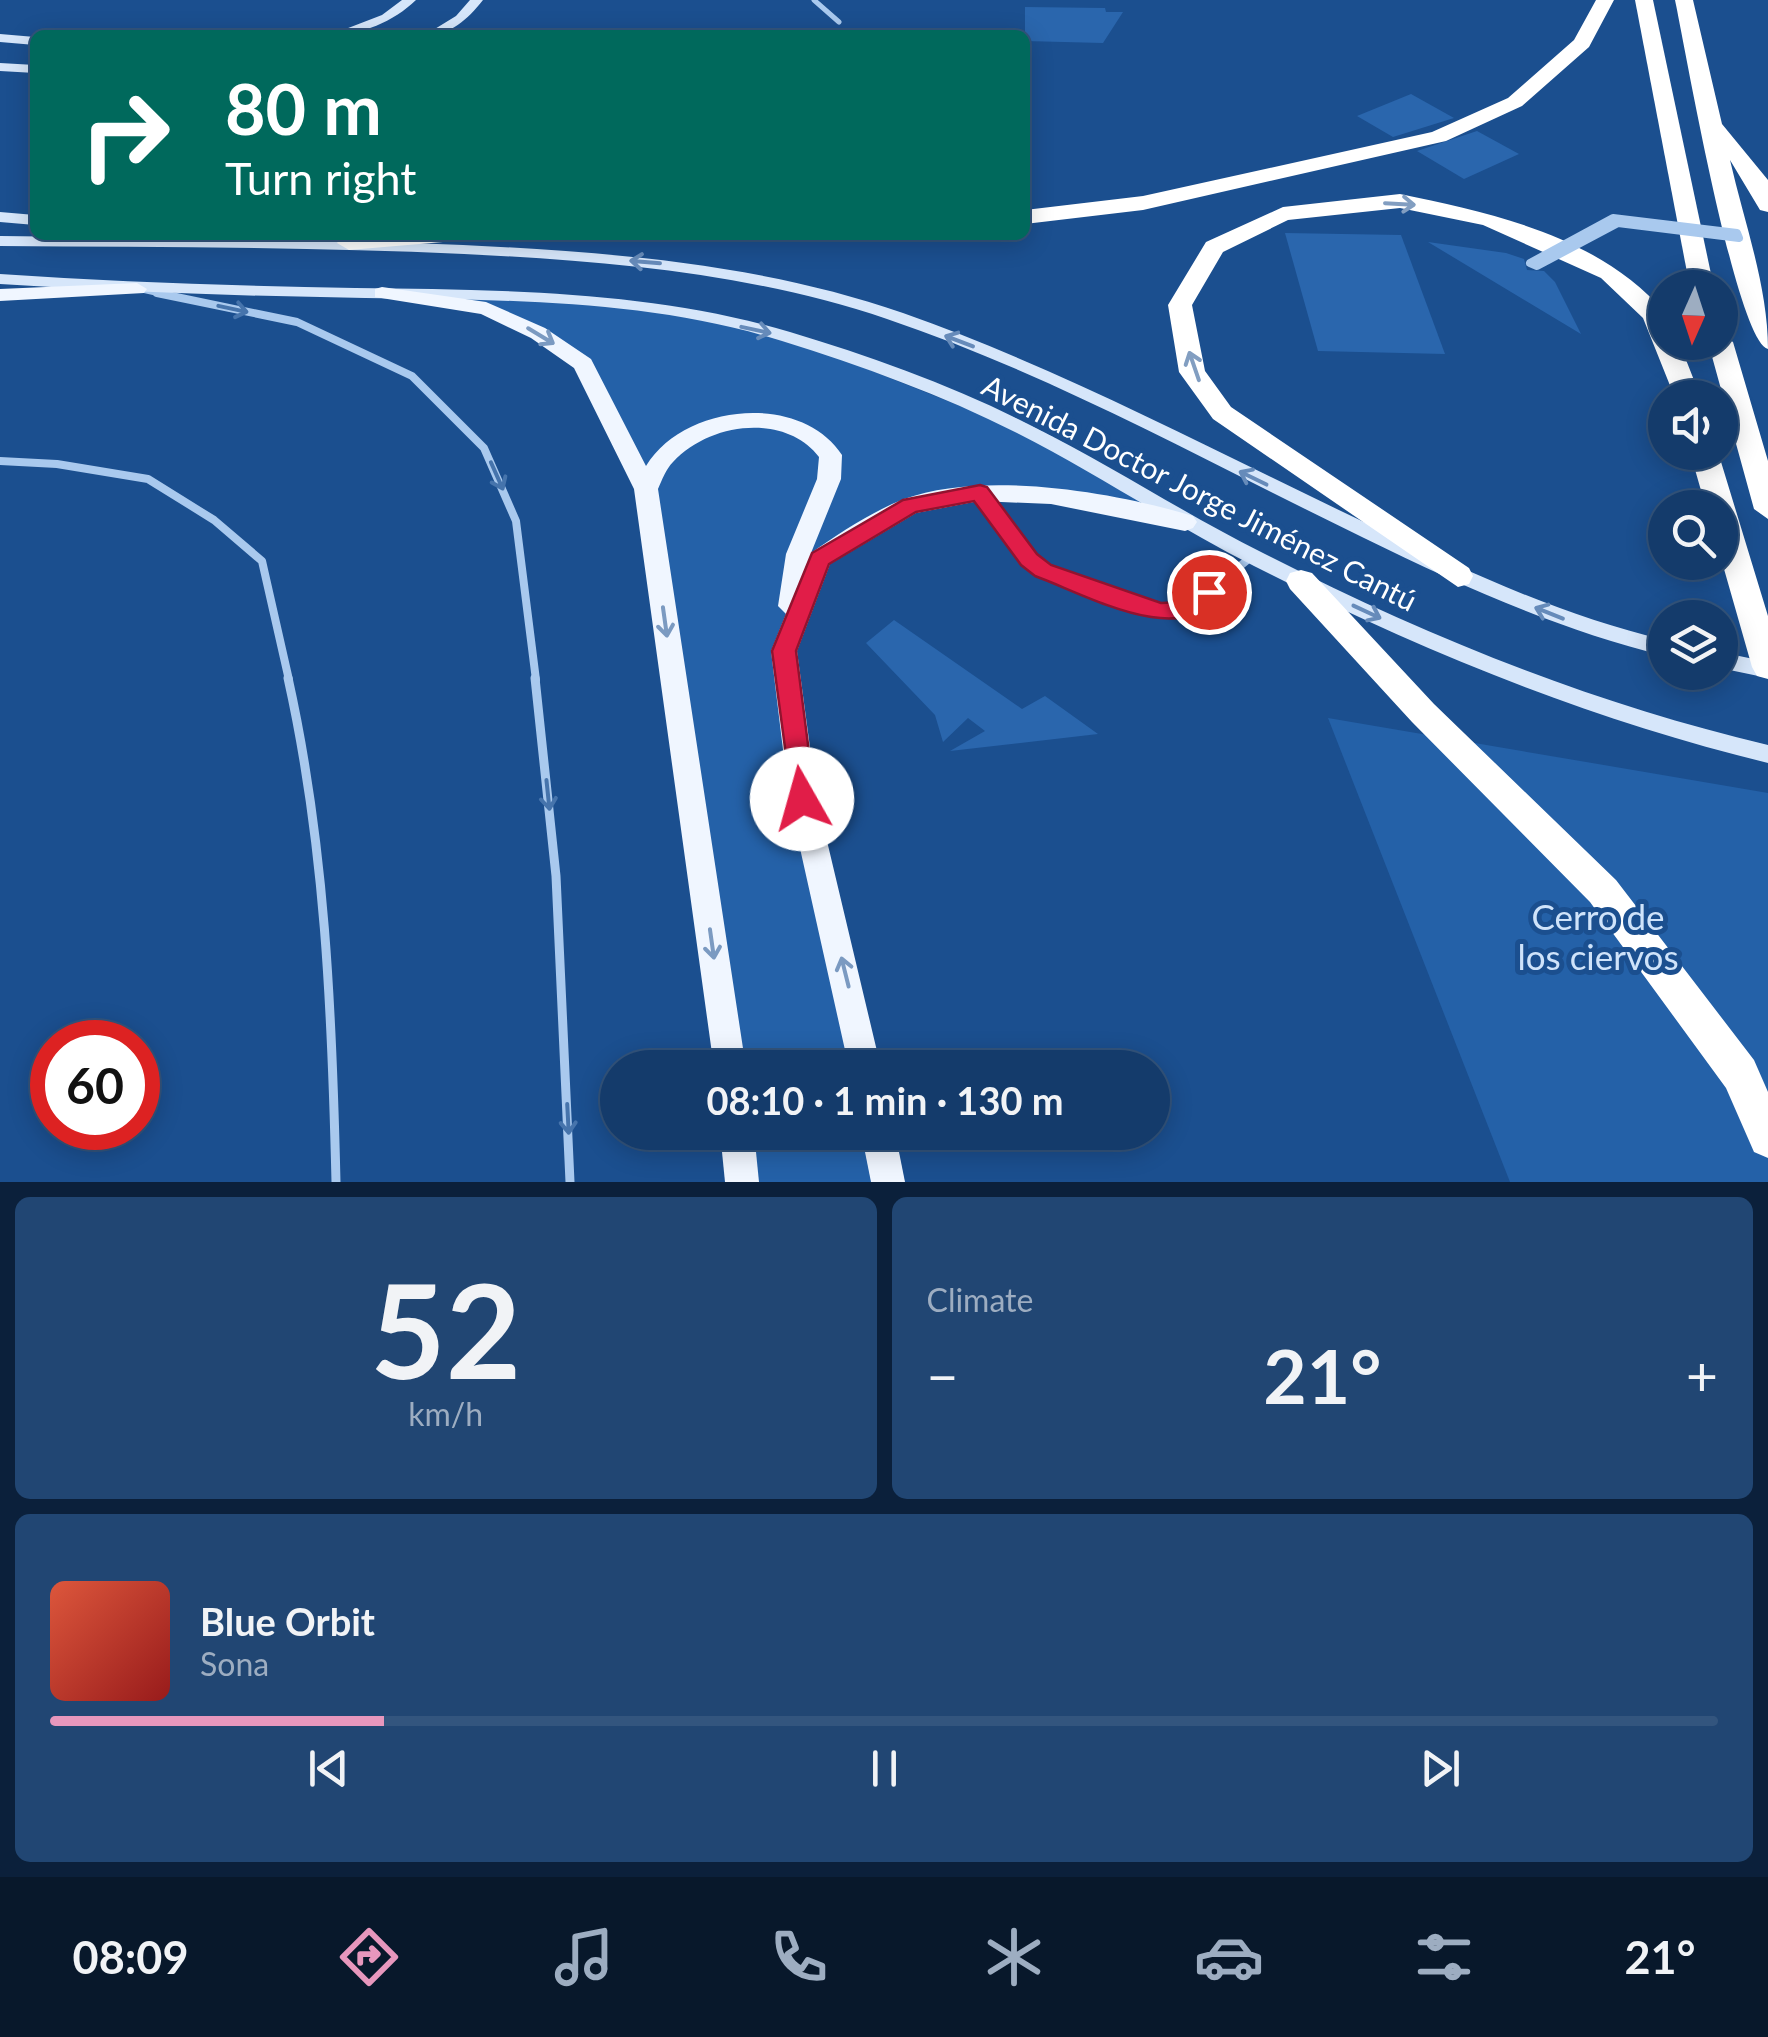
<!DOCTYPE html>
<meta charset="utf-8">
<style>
body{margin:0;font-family:Lato,sans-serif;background:#214673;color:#f1f3f6;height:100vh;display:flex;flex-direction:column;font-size:38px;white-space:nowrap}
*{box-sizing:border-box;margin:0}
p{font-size:32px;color:#9dadc1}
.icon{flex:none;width:55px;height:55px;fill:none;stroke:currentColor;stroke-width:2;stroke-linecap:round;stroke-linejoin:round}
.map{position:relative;height:1182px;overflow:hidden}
.panel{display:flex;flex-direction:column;gap:15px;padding:15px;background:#0b203b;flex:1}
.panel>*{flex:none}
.top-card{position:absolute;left:30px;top:30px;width:1000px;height:210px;border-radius:15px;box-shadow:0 5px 25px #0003,0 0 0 2px #33557e;background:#00695c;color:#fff;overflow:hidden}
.needle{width:65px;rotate:183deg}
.buttons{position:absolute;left:1648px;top:270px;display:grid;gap:20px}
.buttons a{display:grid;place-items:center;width:90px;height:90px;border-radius:50%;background:#143b6b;box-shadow:0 5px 25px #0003,0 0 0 2px #33557e;font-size:50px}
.speed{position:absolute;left:30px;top:1020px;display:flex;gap:20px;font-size:50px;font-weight:700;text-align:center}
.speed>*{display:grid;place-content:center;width:130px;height:130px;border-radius:50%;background:#143b6b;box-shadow:0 5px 25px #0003,0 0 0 2px #33557e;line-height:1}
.speed .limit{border:15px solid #d22;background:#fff;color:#111}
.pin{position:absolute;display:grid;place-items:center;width:85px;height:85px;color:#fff;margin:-42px;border:5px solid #fff;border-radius:50%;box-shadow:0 2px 10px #0007}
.me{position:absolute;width:110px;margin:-55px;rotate:353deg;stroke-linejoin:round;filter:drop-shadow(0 0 8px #0008)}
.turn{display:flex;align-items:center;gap:35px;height:210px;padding:0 30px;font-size:45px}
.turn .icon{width:130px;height:130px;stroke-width:2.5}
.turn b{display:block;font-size:70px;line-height:85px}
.big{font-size:75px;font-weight:700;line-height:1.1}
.panel .tile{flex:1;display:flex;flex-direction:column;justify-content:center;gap:15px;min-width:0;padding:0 35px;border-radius:15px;background:#214673}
.panel .dial{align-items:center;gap:0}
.dial b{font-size:130px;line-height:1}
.song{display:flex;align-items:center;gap:30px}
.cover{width:120px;height:120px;border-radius:15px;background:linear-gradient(135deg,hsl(10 70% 55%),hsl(0 70% 35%))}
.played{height:10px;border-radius:5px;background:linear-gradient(90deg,#e797bd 20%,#33557e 20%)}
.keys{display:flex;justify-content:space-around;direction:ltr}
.heat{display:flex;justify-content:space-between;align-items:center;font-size:55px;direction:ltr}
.panel .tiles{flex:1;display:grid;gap:15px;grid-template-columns:1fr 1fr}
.tile:last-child{grid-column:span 2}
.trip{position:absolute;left:600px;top:1050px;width:570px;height:100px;border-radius:50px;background:#143b6b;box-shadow:0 5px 25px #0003,0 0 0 2px #33557e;font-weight:700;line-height:100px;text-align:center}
.tabs{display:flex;height:160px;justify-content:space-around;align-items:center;background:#08182b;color:#9dadc1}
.tabs .icon{width:70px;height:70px}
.tabs .selected{color:#e797bd}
.tabs b{font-size:45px;color:#f1f3f6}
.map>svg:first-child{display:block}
</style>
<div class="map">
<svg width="1768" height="1182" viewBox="0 0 1768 1182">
<rect width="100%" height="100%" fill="#1b4f8f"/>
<g fill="#2461a8">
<path d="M382 293 568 296 779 334 1046 440 1185 522 979 492 910 506 820 559 784 651 865 1067H730L646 489 583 364 486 308Z"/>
<path d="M1328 718 1768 793V1182H1510Z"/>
<path d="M737 1133H878L888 1182H742Z"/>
</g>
<g fill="#2a66ad">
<path d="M1025 7 1105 8 1106 12H1123L1103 43 1025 41Z"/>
<path d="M1411 94 1454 118 1393 137 1357 116Z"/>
<path d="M1477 131 1519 154 1464 179 1417 151Z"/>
<path d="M1285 233 1401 235 1445 354 1318 351Z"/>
<path d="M1428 242 1506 253 1524 259 1527 270 1544 271 1555 282 1581 334Z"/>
<path d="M894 620 1022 709 1045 696 1098 734 950 751 985 731 968 718 943 742 935 715 866 643Z"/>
</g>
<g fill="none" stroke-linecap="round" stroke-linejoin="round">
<g stroke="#a9c9ee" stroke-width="5">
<path d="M814 0 839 22"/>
<path d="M142 290 169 296"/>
</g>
<g stroke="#a9c9ee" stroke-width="8">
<path d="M157 293 297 322 412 376 484 448 516 521 536 680"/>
<path d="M0 461 57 464 148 479 214 520 262 561 289 680"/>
<path d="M982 496 1029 560 1043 571 1160 612 1187 610 1251 557"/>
</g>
<g stroke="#a9c9ee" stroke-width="9">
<path d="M288 678C325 844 332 1012 336 1182"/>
<path d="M535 678 556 876 570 1182"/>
</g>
<g fill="#d6e6fa" fill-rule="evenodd">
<path d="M402 0H416C393 22 362 35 330 35L382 15Z"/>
<path d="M470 0H483C467 20 451 35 425 35L456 16Z"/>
<path d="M0 34 35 37V45L0 42Z"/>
<path d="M0 63 35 65V73L0 71Z"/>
<path d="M0 212 35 215V225L0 222Z"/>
<path d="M0 236C154 238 309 238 463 245 611 252 762 264 903 313 1062 369 1212 450 1364 522 1462 569 1559 615 1665 640V656C1559 630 1462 586 1364 538 1207 462 1053 375 887 319 751 273 607 261 464 254 310 247 155 247 0 246Z"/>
<path d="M0 274C118 282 236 286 355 288 501 290 649 290 790 332 873 357 957 387 1034 427 1112 466 1185 514 1263 553 1425 636 1591 703 1768 745V763C1587 719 1419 650 1254 566 1173 525 1098 474 1017 433 942 395 862 366 782 341 648 299 504 300 365 298 243 296 121 292 0 284Z"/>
<path d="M1720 652 1768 662V678L1720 668Z"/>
</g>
<g fill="#f0f6ff" fill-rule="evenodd">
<path d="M137 283 147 289 144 293 0 301V289Z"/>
<path d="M382 287 486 302 545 328 591 359 646 466C684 403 801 392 842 455L841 479 811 553C838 534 873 511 904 499 984 470 1114 492 1193 516L1197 522 1193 528 1185 531 1051 504 979 501 916 513 830 564 797 651 817 799 881 1068H849L789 799 771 651 786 614 778 606 786 554 817 479 819 457C785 413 710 422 673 462 666 469 662 480 658 489L746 1068H714L634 489 574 368 531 338 481 314 375 297V289Z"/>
<path d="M720 1132H754L759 1182H725Z"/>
<path d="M861 1132H895L905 1182H871Z"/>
</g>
<g fill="#fff" fill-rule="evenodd">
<path d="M1596 0H1614L1589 47 1522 106 1446 141 1143 210 1025 224V210L1143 196 1432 132 1508 98 1574 40Z"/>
<path d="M1635 0H1653L1714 288H1690Z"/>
<path d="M1675 0H1693L1722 124 1768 180V212L1760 210 1730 160C1744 222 1768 286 1768 349 1736 341 1685 47 1675 0Z"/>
<path d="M1400 194C1493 213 1601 237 1665 313V342H1679L1701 398H1675L1643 318 1601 278 1483 225 1400 208 1288 220 1223 252 1192 305 1205 371 1231 407 1469 568 1473 576 1469 584 1458 587 1213 419 1179 372 1168 305 1206 242 1283 207Z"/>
<path d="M361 235H455L443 242 349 250 337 243 341 238Z"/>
<path d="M1720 334 1733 342 1768 461V519L1754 509 1708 342H1720Z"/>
<path d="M1690 452H1718L1768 616V679L1757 676 1752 667 1720 555V508H1706Z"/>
<path d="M1301 570 1312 573 1434 704 1616 880 1754 1060 1768 1092V1158L1754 1152 1726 1088 1590 902 1412 722 1290 589 1286 581 1290 573Z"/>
</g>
<path stroke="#a9c9ee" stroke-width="8" d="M1613 218 1737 233 1739 238 1618 223 1537 266 1530 263Z"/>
</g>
<defs><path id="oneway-shaft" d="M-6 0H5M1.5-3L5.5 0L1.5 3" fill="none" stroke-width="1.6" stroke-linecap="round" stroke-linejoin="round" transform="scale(2.5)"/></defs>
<g stroke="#829ec1">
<use href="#oneway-shaft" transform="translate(1400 204) rotate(3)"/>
<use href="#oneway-shaft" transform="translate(1194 366) rotate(-109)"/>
</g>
<g stroke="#668bba">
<use href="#oneway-shaft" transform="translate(645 262) rotate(-175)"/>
<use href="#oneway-shaft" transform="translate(756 330) rotate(12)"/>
<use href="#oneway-shaft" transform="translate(959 341) rotate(-159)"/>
<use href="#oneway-shaft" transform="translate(1253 478) rotate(-154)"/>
<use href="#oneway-shaft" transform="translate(1367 612) rotate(25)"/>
<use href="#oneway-shaft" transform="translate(1549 613) rotate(-158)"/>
</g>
<g stroke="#4674ac">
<use href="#oneway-shaft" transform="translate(233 309) rotate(12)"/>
<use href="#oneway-shaft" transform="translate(497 476) rotate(66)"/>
<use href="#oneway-shaft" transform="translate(548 795) rotate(84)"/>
<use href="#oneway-shaft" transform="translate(568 1119) rotate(87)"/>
</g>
<g stroke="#7b9ac1">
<use href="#oneway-shaft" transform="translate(541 336) rotate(31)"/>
<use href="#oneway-shaft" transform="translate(665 622) rotate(82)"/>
<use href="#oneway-shaft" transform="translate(712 944) rotate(82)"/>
<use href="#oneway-shaft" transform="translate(845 972) rotate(-104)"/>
</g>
<path fill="#e11d48" stroke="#92132f" stroke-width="2.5" d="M980 485 987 487 1037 554 1051 565 1161 603 1182 602 1209 584 1220 592C1185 652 1085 594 1035 576L1021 565 974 501 916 512 829 564 796 651 815 799 812 807H793L772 651 812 553 903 500Z"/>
<g text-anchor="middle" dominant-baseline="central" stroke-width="10" stroke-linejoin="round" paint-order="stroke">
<g font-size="30" fill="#fff" stroke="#1b4f8f">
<text transform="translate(1200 492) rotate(27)">Avenida Doctor Jorge Jiménez Cantú</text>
</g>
<g font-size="35" fill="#cfe3fa" stroke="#1b4f8f">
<text x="1598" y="916">Cerro de<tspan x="1598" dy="40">los ciervos</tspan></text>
</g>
</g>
</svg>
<div class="buttons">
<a><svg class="needle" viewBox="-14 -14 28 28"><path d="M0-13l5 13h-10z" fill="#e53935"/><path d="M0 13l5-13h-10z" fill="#9dadc1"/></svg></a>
<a><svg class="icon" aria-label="sound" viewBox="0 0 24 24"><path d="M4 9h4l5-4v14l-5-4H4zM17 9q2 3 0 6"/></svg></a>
<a><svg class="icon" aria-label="search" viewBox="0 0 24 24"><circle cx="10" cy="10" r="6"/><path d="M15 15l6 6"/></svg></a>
<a><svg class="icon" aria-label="layers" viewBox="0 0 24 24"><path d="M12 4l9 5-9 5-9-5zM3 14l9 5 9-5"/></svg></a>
</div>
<div class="speed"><div class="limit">60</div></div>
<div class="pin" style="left:1209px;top:592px;background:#d93025"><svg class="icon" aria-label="arrive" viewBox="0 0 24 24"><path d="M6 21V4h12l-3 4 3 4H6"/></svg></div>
<svg class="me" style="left:802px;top:799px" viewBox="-20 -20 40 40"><circle r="19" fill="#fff"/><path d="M0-13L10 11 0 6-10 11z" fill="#e11d48"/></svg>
<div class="trip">08:10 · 1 min · 130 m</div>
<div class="top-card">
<div class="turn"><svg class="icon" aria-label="right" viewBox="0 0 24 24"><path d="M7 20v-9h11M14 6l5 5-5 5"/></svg><div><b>80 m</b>Turn right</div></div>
</div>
</div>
<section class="panel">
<div class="tiles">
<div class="tile dial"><b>52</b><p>km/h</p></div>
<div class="tile"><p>Climate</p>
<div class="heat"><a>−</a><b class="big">21°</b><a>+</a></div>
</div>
<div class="tile">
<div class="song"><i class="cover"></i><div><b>Blue Orbit</b><p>Sona</p></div></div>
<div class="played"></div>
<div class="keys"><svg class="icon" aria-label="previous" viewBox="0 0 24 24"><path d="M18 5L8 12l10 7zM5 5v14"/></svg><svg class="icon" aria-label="pause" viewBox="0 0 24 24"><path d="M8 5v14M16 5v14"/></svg><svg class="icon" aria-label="next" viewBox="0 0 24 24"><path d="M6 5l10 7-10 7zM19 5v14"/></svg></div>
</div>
</div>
</section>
<nav class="tabs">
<b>08:09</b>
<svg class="icon selected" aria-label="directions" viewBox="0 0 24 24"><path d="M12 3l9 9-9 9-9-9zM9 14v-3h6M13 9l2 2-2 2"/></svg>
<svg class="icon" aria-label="music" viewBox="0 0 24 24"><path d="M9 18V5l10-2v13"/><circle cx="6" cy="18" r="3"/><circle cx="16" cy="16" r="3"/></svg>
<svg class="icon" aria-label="phone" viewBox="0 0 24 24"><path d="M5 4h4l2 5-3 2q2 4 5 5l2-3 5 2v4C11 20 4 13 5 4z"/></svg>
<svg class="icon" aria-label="climate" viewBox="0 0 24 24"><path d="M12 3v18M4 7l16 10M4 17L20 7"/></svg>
<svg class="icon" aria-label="car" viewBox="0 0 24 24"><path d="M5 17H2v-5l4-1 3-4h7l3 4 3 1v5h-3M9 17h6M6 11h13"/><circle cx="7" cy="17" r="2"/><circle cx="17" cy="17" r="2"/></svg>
<svg class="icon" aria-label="filters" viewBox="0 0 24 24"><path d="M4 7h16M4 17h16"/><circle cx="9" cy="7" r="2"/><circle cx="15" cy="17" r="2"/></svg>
<b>21°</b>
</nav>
